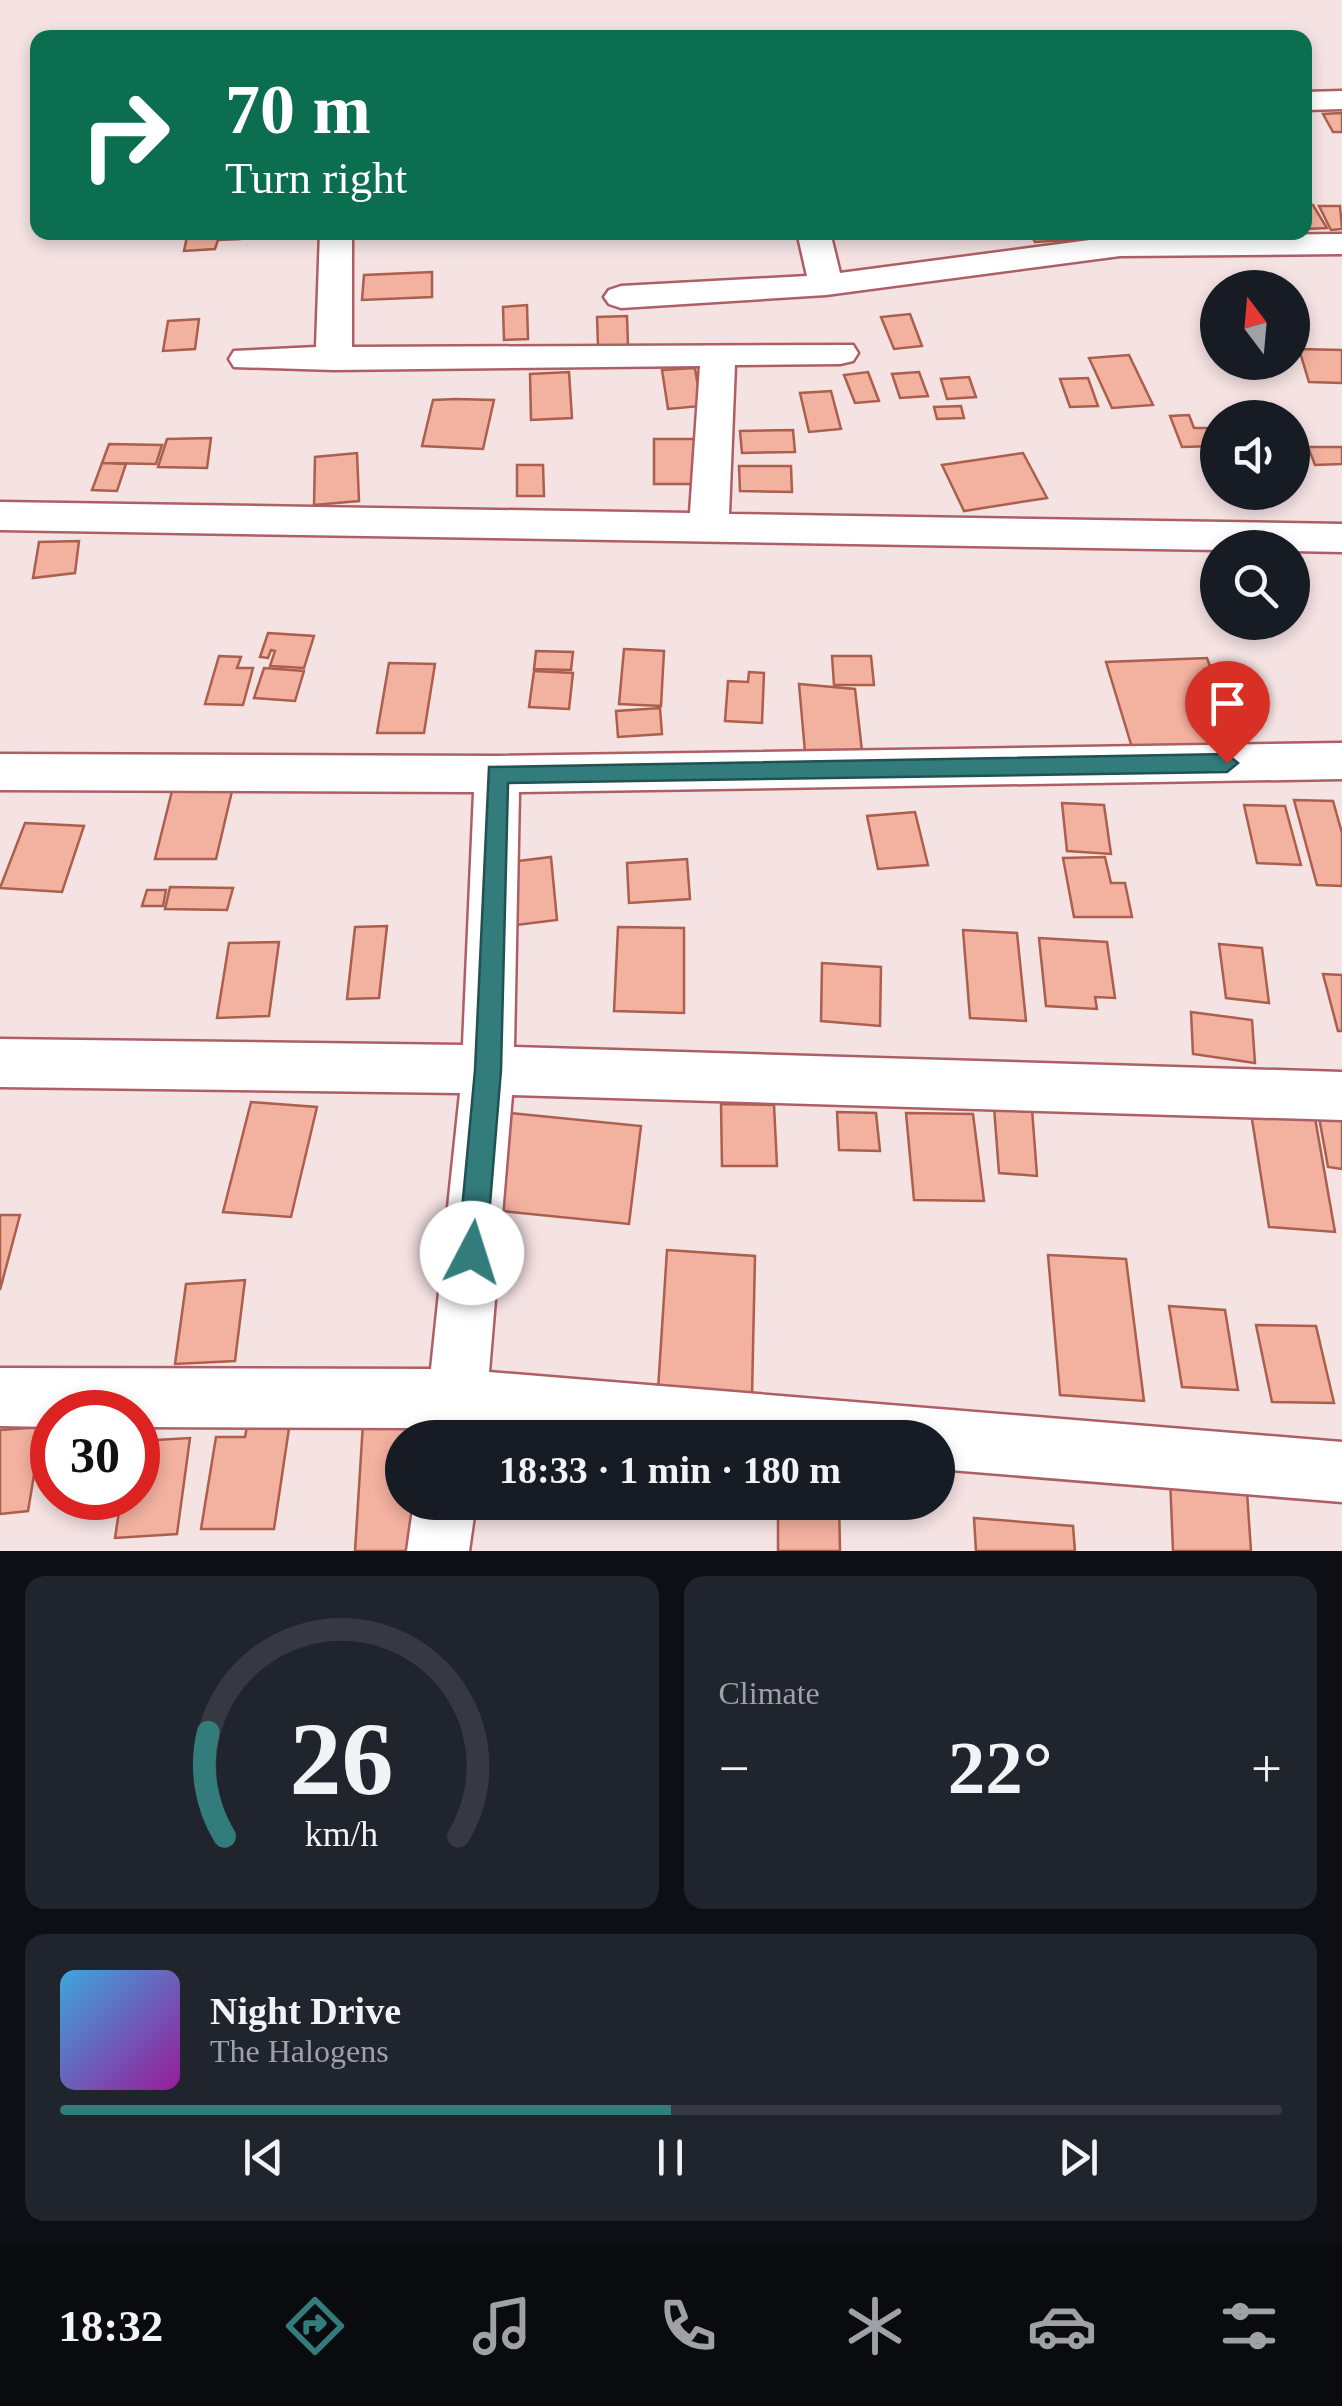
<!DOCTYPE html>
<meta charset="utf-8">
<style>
body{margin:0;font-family:"Times New Roman",serif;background:#20242c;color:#f1f3f6;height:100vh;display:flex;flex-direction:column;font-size:38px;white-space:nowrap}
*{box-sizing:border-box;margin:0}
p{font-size:32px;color:#9ea1a6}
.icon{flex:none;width:55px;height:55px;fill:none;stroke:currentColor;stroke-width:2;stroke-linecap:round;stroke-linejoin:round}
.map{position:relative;height:1551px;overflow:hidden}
.panel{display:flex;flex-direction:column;gap:25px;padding:25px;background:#0d0f14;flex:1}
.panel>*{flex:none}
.guide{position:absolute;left:30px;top:30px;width:1282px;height:210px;border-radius:20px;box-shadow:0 5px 15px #0003;background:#0b6e4f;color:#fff;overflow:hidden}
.needle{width:65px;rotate:344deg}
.buttons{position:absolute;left:1200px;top:270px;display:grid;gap:20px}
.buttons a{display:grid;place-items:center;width:110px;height:110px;border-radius:50%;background:#171b24;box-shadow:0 5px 15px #0003;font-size:50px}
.speed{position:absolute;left:30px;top:1390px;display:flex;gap:20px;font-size:50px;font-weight:700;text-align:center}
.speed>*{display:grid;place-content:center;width:130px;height:130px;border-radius:50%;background:#171b24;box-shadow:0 5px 15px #0003;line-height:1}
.speed .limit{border:15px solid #d22;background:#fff;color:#111}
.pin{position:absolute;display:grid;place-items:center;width:85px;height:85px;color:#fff;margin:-102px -42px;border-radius:50% 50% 50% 0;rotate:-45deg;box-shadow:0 0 10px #0007}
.pin .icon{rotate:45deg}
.me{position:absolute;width:110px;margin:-55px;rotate:5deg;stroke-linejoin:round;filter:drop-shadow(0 0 8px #0008)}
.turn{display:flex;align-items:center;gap:35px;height:210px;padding:0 30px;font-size:45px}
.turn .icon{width:130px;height:130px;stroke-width:2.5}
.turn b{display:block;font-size:70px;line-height:85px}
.big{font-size:75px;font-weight:700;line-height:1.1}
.panel .tile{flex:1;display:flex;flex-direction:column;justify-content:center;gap:15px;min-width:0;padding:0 35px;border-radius:20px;background:#20242c}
.panel .dial{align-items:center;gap:0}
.dial svg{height:260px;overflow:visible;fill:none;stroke:#363941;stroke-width:7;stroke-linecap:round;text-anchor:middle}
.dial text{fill:#f1f3f6;stroke:none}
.song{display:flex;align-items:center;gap:30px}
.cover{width:120px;height:120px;border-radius:15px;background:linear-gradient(135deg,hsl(200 70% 55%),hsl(300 70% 35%))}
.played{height:10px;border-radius:5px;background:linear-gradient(90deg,#337c7c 50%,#363941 50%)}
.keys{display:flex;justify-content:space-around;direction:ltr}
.heat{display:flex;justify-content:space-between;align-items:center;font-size:55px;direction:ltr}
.panel .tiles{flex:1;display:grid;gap:25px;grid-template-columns:1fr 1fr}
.tile:last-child{grid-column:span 2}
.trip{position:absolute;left:385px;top:1420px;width:570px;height:100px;border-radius:50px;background:#171b24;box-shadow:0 5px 15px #0003;font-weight:700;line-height:100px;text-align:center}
.dock{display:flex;height:160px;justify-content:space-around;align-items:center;background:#090b0e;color:#9ea1a6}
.dock .icon{width:70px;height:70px}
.dock .current{color:#337c7c}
.dock b{font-size:45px;color:#f1f3f6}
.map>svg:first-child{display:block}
</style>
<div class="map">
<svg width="1342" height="1551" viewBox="0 0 1342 1551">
<rect width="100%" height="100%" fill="#f5e2e3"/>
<g fill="#f3b1a0" stroke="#ab5f4c" stroke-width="2.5">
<path d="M1342 113V132H1333L1323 114Z"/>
<path d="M1305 205H1313L1327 228 1305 229Z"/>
<path d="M1319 206H1340L1342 229 1331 230Z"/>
<path d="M188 232H241L240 239 218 240 215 249 184 251Z"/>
<path d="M1029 232H1081L1086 239 1035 242Z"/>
<path d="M432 272V297L362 300 364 275Z"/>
<path d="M527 305 528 339 504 340 503 307Z"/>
<path d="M910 314 922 346 894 349 881 317Z"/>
<path d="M627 316 628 345 598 346 597 317Z"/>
<path d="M199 319 195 349 163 351 168 321Z"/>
<path d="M1299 349 1342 350V383L1309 382Z"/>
<path d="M1129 355 1153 405 1112 408 1089 358Z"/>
<path d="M695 368 701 406 668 409 662 370Z"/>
<path d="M569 372 572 418 531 420 530 374Z"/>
<path d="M868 372 879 401 855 403 844 375Z"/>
<path d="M919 372 928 396 900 398 892 374Z"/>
<path d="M969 377 976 397 947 399 941 379Z"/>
<path d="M1088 378 1098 406 1070 407 1060 379Z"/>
<path d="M831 391 841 429 809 432 800 393Z"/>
<path d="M456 399 494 400 483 449 422 446 433 400Z"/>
<path d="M961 406 964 418 937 419 934 407Z"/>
<path d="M1189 415 1194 428H1208L1215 446 1182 447 1170 416Z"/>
<path d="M793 430 795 452 742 453 740 431Z"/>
<path d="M211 438 207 468 158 467 167 439Z"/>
<path d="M654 439H707L708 484H654Z"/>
<path d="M109 444 162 445 156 464 102 463Z"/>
<path d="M1308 447H1342V464L1315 465Z"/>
<path d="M357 453 359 501 314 505 315 457Z"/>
<path d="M1023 453 1047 498 964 511 942 465Z"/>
<path d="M102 463 126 464 117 491 92 490Z"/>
<path d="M517 465H543L544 496H517Z"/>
<path d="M739 466H791L792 492 740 491Z"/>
<path d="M79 541 75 573 33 578 39 542Z"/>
<path d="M268 633 314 636 304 668 270 666 275 651 271 650 268 658 260 657Z"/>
<path d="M624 649 664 651 661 706 619 704Z"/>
<path d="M536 651 573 652 571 670 534 669Z"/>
<path d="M219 656 241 657 237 668H253L243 705 205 704Z"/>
<path d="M832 656H871L874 685H834Z"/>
<path d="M1207 658 1239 749 1134 754 1106 662Z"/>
<path d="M389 663 435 664 424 733H377Z"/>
<path d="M264 668 304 671 295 701 254 698Z"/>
<path d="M534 671 573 673 569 709 529 707Z"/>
<path d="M749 672 764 673 762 723 725 721 728 681 748 682Z"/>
<path d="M799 684 855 689 862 751 805 752Z"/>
<path d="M660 708 662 734 618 737 616 711Z"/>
<path d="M172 791H232L216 859H155Z"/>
<path d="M1294 800 1333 801 1342 833V886L1317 885Z"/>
<path d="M1062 803 1104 805 1111 854 1067 851Z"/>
<path d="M1244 805 1285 806 1301 865 1257 863Z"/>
<path d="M915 812 928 865 878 869 867 816Z"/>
<path d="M25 823 84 826 62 892 0 888Z"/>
<path d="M551 857 557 920 508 926 502 863Z"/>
<path d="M1105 857 1111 883H1125L1132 917H1074L1063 858Z"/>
<path d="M687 859 690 899 629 903 627 863Z"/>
<path d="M170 887 233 888 227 910 165 909Z"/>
<path d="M147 890H166L163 906H142Z"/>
<path d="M387 926 379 998 347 999 355 927Z"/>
<path d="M618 927 684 928V1013L614 1011Z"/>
<path d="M963 930 1017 933 1026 1021 970 1018Z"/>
<path d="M1039 938 1107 942 1115 998 1095 997 1097 1009 1046 1006Z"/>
<path d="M279 942 269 1016 217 1018 229 943Z"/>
<path d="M1219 944 1262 948 1269 1003 1226 998Z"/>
<path d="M822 963 881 967 880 1026 821 1021Z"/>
<path d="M1323 974 1342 975V1031H1338Z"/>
<path d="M1191 1012 1252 1020 1255 1063 1193 1054Z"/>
<path d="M251 1102 317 1107 291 1217 223 1212Z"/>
<path d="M721 1104 774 1105 777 1166H722Z"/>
<path d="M1317 1106 1342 1107V1169L1328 1167Z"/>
<path d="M994 1107 1032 1109 1037 1176 999 1173Z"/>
<path d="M837 1112 876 1113 880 1151 839 1150Z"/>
<path d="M510 1113 641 1126 629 1224 492 1210Z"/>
<path d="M906 1113 973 1114 984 1201 914 1200Z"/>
<path d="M1251 1113 1315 1118 1335 1232 1269 1227Z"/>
<path d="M0 1215H20L0 1290Z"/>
<path d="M667 1250 755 1256 752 1396 658 1390Z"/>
<path d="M1048 1255 1126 1259 1144 1401 1060 1395Z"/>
<path d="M245 1280 235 1361 175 1364 186 1284Z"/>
<path d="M1169 1306 1225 1310 1238 1390 1182 1387Z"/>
<path d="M1256 1325 1316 1326 1334 1403 1272 1402Z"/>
<path d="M249 1415H291L274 1529H201L216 1437H245Z"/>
<path d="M429 1419 428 1438H402V1502H426L425 1551H355L363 1423Z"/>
<path d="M42 1427 28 1511 0 1514V1430Z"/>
<path d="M190 1438 177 1534 115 1538 121 1498H138V1441Z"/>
<path d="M1170 1478 1247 1492 1251 1551H1173Z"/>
<path d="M778 1502H839L840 1551H778Z"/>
<path d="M974 1518 1073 1526 1075 1551H976Z"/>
</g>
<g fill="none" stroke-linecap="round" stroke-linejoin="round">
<defs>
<g id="street">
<path d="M1342 91V109L1305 110V92Z"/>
<path d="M320 232H352V347L853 345 858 353 853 361 840 364 735 365 729 514 1342 524V552L1292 551V548L1218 550 0 530V502L690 513 700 366 334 370 234 367 229 359 234 351 316 347Z"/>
<path d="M797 232H830L840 273 1120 236 1342 234V254L1120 256 826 295 621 308 609 304 604 297 609 290 621 286 807 276Z"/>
<path d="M1342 743V779L519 792 514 1047 1342 1072V1120L512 1095 489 1372 1342 1442V1502L938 1469V1438H566L485 1431 484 1438H424L425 1428 138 1427V1412H52V1427L0 1426V1368L431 1369 460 1093 0 1087V1039L463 1045 474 792 0 790V754L497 756Z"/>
<path d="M414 1502H476L469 1551H407Z"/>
</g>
</defs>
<use href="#street" stroke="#ae5f66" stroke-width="5"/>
<use href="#street" fill="#fff" fill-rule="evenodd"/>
</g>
<path fill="#337c7c" stroke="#215151" stroke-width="2.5" d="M1227 754 1238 763 1227 772 508 783 501 1070 486 1253 482 1263 472 1267 462 1263 458 1253 475 1070 489 767Z"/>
</svg>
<div class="buttons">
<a><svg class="needle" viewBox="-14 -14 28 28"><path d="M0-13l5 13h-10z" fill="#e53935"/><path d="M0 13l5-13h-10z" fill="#9ea1a6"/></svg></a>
<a><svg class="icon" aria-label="sound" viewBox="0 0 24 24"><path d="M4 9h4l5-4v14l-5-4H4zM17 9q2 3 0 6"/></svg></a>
<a><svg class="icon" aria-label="search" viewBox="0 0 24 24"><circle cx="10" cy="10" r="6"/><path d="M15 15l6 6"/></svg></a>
</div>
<div class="speed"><div class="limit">30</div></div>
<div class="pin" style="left:1227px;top:763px;background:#d93025"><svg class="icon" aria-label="arrive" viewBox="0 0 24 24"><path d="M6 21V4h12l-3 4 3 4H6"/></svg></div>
<svg class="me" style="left:472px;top:1253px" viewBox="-20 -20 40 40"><circle r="19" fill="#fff"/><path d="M0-13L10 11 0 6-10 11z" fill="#337c7c"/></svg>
<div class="trip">18:33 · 1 min · 180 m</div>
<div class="guide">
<div class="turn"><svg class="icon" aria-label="right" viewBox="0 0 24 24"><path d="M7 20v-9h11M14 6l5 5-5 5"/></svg><div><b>70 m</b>Turn right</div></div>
</div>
</div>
<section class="panel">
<div class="tiles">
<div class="tile dial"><svg viewBox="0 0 100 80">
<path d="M14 69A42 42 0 1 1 86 69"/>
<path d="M14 69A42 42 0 0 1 9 37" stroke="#337c7c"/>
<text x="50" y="56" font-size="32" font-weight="700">26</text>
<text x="50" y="72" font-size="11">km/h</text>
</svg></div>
<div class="tile"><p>Climate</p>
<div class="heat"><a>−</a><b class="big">22°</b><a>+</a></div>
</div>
<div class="tile">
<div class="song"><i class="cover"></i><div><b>Night Drive</b><p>The Halogens</p></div></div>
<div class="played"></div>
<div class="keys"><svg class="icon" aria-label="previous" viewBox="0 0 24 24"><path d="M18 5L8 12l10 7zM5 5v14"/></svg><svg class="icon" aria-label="pause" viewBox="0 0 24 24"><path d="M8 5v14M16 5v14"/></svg><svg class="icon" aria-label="next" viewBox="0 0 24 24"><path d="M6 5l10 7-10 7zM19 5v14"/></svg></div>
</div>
</div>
</section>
<nav class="dock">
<b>18:32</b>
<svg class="icon current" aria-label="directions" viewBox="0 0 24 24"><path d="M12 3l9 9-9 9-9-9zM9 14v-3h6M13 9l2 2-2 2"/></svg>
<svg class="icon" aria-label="music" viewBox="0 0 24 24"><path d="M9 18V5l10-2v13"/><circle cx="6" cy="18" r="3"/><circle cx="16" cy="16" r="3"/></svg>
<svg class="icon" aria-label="phone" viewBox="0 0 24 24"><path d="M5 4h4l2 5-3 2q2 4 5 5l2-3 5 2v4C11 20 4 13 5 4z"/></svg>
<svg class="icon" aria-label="climate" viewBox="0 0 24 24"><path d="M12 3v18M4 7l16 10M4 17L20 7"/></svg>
<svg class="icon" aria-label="car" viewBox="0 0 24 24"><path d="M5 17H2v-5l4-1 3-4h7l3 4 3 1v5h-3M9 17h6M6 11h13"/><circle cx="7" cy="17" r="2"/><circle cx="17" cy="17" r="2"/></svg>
<svg class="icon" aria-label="filters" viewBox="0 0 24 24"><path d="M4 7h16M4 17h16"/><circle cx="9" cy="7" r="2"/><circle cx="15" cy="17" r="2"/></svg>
</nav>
